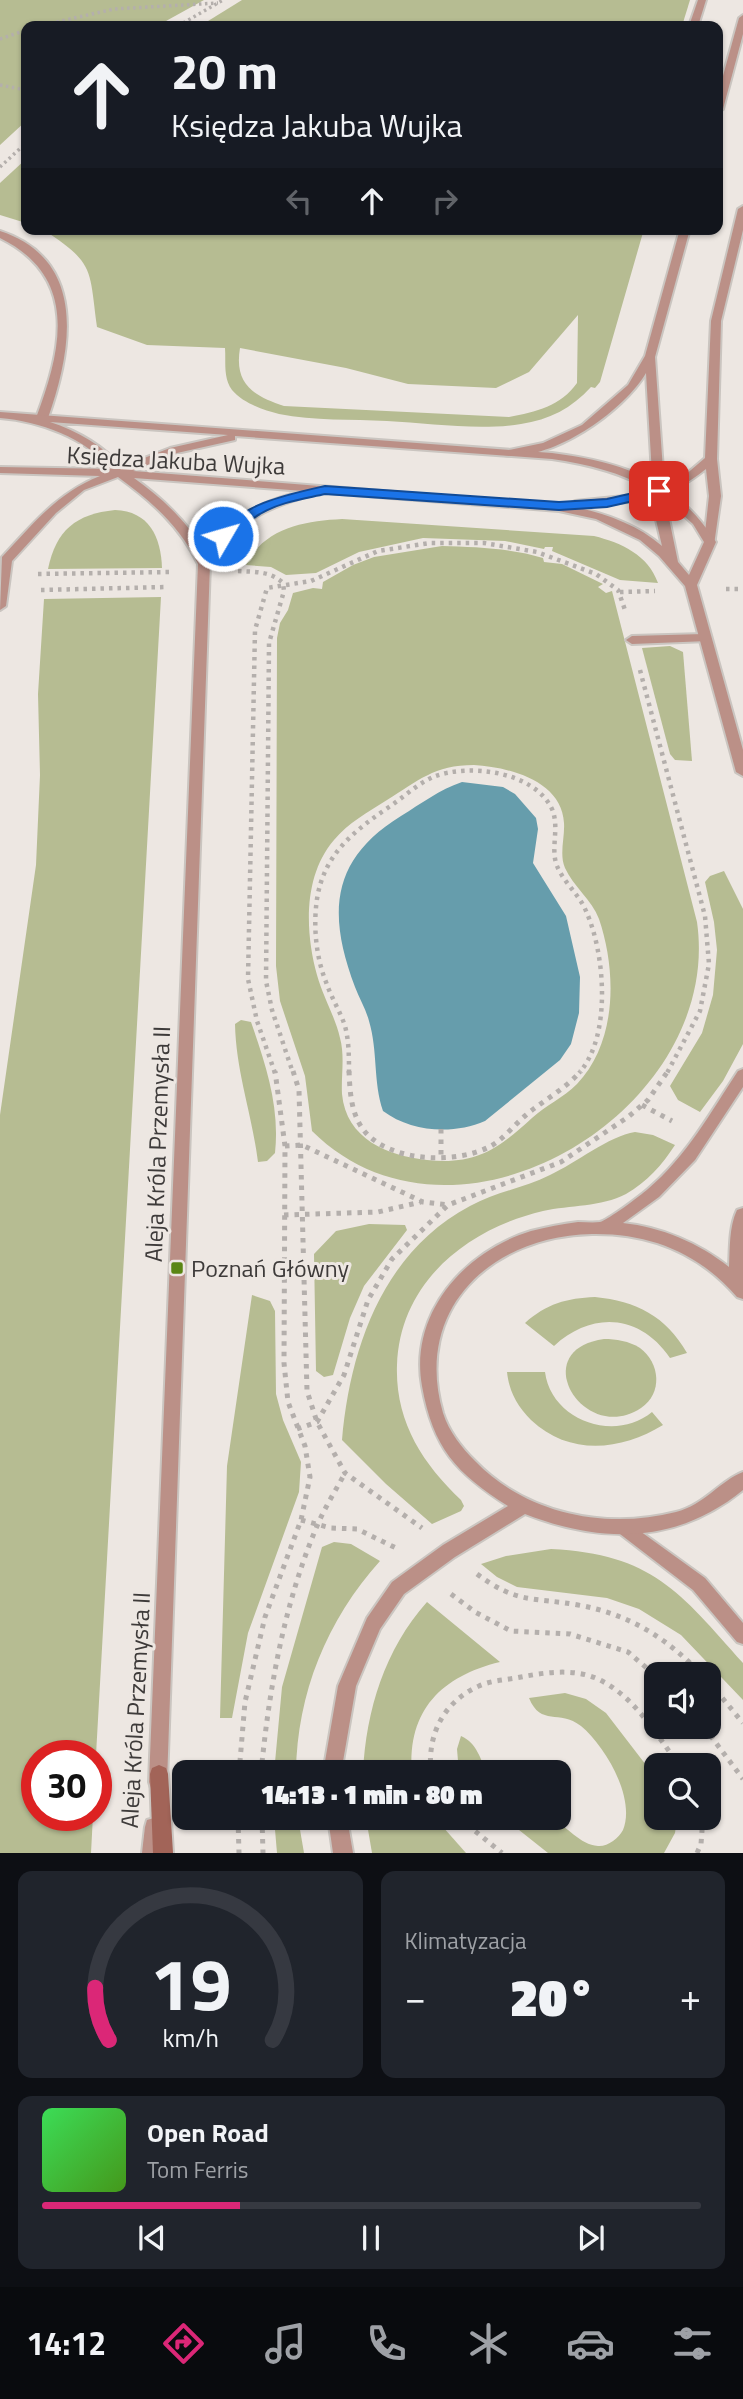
<!DOCTYPE html>
<html lang="pl">
<meta charset="utf-8">
<style>
body{margin:0;font-family:"Titillium Web",sans-serif;background:#20242c;color:#f1f3f6;height:100vh;display:flex;flex-direction:column;font-size:26px;white-space:nowrap}
*{box-sizing:border-box;margin:0}
p{font-size:23px;color:#9ea1a6}
.icon{flex:none;width:38px;height:38px;fill:none;stroke:currentColor;stroke-width:2;stroke-linecap:round;stroke-linejoin:round}
.map{position:relative;height:1853px;overflow:hidden}
.drawer{display:flex;flex-direction:column;gap:18px;padding:18px;background:#0d0f14;flex:1}
.drawer>*{flex:none}
.banner{position:absolute;left:21px;top:21px;width:702px;height:214px;border-radius:14px;box-shadow:0 2px 5px #0004;background:#171b24;color:#f1f3f6;overflow:hidden}
.buttons{position:absolute;left:644px;top:1662px;display:grid;gap:14px}
.buttons a{display:grid;place-items:center;width:77px;height:77px;border-radius:14px;background:#171b24;box-shadow:0 2px 5px #0004;font-size:35px}
.speed{position:absolute;left:21px;top:1740px;display:flex;gap:14px;font-size:35px;font-weight:700;text-align:center}
.speed>*{display:grid;place-content:center;width:91px;height:91px;border-radius:50%;background:#171b24;box-shadow:0 2px 5px #0004;line-height:1}
.speed .limit{border:10px solid #d22;background:#fff;color:#111}
.pin{position:absolute;display:grid;place-items:center;width:60px;height:60px;color:#fff;margin:-30px;border-radius:14px;box-shadow:0 4px 10px #0006}
.me{position:absolute;width:77px;margin:-38px;rotate:52deg;stroke-linejoin:round;filter:drop-shadow(0 0 5px #0008)}
.turn{display:flex;align-items:center;gap:24px;height:147px;padding:0 35px;font-size:32px}
.turn .icon{width:91px;height:91px;stroke-width:2.5}
.turn b{display:block;font-size:49px;line-height:60px}
.lanes{display:flex;align-items:center;height:66px;padding:0 35px;background:#0003;justify-content:center;gap:35px;direction:ltr}
.lanes .off{opacity:.35}
.big{font-size:52px;font-weight:800;line-height:1.1}
.drawer .widget{flex:1;display:flex;flex-direction:column;justify-content:center;gap:10px;min-width:0;padding:0 24px;border-radius:14px;background:#20242c}
.drawer .dial{align-items:center;gap:0}
.dial svg{height:182px;overflow:visible;fill:none;stroke:#363941;stroke-width:7;stroke-linecap:round;text-anchor:middle}
.dial text{fill:#f1f3f6;stroke:none}
.song{display:flex;align-items:center;gap:21px}
.cover{width:84px;height:84px;border-radius:10px;background:linear-gradient(135deg,hsl(130 70% 55%),hsl(100 70% 35%))}
.played{height:7px;border-radius:4px;background:linear-gradient(90deg,#db2777 30%,#363941 30%)}
.keys{display:flex;justify-content:space-around;direction:ltr}
.heat{display:flex;justify-content:space-between;align-items:center;font-size:38px;direction:ltr}
.drawer .tiles{flex:1;display:grid;gap:18px;grid-template-columns:1fr 1fr}
.widget:last-child{grid-column:span 2}
.trip{position:absolute;left:172px;top:1760px;width:399px;height:70px;border-radius:14px;background:#171b24;box-shadow:0 2px 5px #0004;font-weight:800;line-height:70px;text-align:center}
.menu{display:flex;height:112px;justify-content:space-around;align-items:center;background:#090b0e;color:#9ea1a6}
.menu .icon{width:49px;height:49px}
.menu .active{color:#db2777}
.menu b{font-size:32px;color:#f1f3f6}
.map>svg:first-child{display:block}
</style>
<div class="map">
<svg width="743" height="1853" viewBox="0 0 743 1853">
<rect width="100%" height="100%" fill="#ede7e2"/>
<g fill="#b6bc92" fill-rule="evenodd">
<path d="M0 0H204L157 26H26V121L0 145Z"/>
<path d="M242 0H690L682 26H200Z"/>
<path d="M26 159V223L0 215V183Z"/>
<path d="M42 229H644L600 382 595 388 591 387C572 408 549 420 521 424 477 431 430 423 387 421 352 419 314 421 279 414 263 410 243 403 232 390 223 378 226 362 225 348L147 345 97 327C89 268 95 263 42 229ZM578 315 577 383C561 406 536 412 509 417L284 406C253 396 234 384 240 348L346 368 408 384 496 388 529 372Z"/>
<path d="M115 510C149 511 161 537 162 568L48 569C56 530 76 514 115 510Z"/>
<path d="M342 519 594 536C622 543 648 555 658 583L620 580 552 551 553 547H545L544 549 505 541 423 538 359 552 316 573 286 575 271 567 246 565C264 528 304 521 342 519Z"/>
<path d="M442 546C475 547 511 548 543 558L544 562 562 564 603 584 598 587 606 593 612 591 697 922C724 1111 455 1273 312 1131L305 1076 280 1001 276 966 277 638 280 623 288 610 293 593 313 588 322 589 323 582 353 565 374 557ZM474 765C509 767 562 781 564 823 565 838 559 854 565 868 573 886 592 900 599 919 617 972 617 1042 577 1084 563 1098 546 1105 532 1118 498 1149 476 1165 427 1160 388 1156 346 1139 342 1094 341 1076 345 1056 340 1038 335 1016 323 997 317 975 305 932 303 876 334 840 348 823 368 812 387 800 418 781 434 765 474 765Z"/>
<path d="M161 597 96 1755H37V1815H93L91 1853H0V1115L36 865 40 775 38 694 44 599Z"/>
<path d="M670 646 683 652 692 761 675 760 670 754 642 648Z"/>
<path d="M724 871 743 909V1044L723 1081 700 1112 678 1100 670 1086 702 1033 713 995 717 950 714 922 705 882 710 876Z"/>
<path d="M241 1020 251 1022C266 1065 280 1107 275 1153L267 1161 258 1162C252 1114 236 1072 235 1024Z"/>
<path d="M635 1132 653 1135 675 1145C662 1165 647 1182 626 1194 601 1207 570 1205 543 1211 467 1229 400 1282 397 1365 395 1421 422 1463 461 1500L464 1506 461 1511 432 1524 386 1484 342 1440C350 1348 383 1252 470 1206 495 1192 524 1188 550 1175 576 1163 609 1136 635 1132Z"/>
<path d="M369 1224 405 1225 407 1230 364 1286 350 1318 333 1375 324 1377 316 1371 314 1254 336 1231Z"/>
<path d="M252 1295 270 1301 275 1311 276 1394 283 1420 301 1462 299 1492 248 1633 232 1718H220L227 1466Z"/>
<path d="M595 1297C636 1301 666 1316 687 1353L670 1358C640 1314 592 1311 554 1346L525 1323C546 1304 567 1298 595 1297Z"/>
<path d="M604 1339C616 1339 629 1341 640 1348 660 1363 663 1393 641 1408 584 1446 525 1350 604 1339Z"/>
<path d="M507 1372H545C551 1420 614 1443 652 1412L663 1425C621 1451 569 1456 531 1420 517 1406 509 1391 507 1372Z"/>
<path d="M334 1542 351 1544 380 1561C327 1620 297 1693 296 1773H274L282 1687 322 1547Z"/>
<path d="M551 1549C652 1554 680 1592 743 1663V1700L681 1635 639 1609 607 1598 517 1587 497 1577 481 1564 506 1556Z"/>
<path d="M427 1602 500 1662C442 1676 407 1710 412 1773H363C366 1710 385 1649 427 1602Z"/>
<path d="M565 1693 586 1699 606 1713 656 1778V1818H677L675 1833 664 1853H548L504 1818C517 1818 540 1814 552 1819 567 1826 580 1845 598 1846 607 1847 619 1838 623 1830 636 1798 605 1746 581 1726 559 1709 541 1727 529 1698Z"/>
<path d="M461 1736C478 1744 479 1758 488 1773H459L457 1749Z"/>
<path d="M274 1818H298L304 1853H277Z"/>
<path d="M366 1818H435L466 1853H372Z"/>
</g>
<path fill="#669dac" d="M462 782 503 787 515 794 536 818 538 829 533 863 566 916 580 977 579 1013 571 1044 560 1060 485 1121C453 1135 411 1132 383 1111 373 1082 378 1051 369 1021 366 1009 359 998 355 987 327 913 331 859 401 816 422 803 439 790 462 782Z"/>
<g fill="none" stroke-linecap="round" stroke-linejoin="round">
<defs>
<g id="lane">
<path d="M698 0H706L698 26H689Z"/>
<path d="M743 15V34L723 109 718 112V94L739 18Z"/>
<path d="M743 206V230L721 321 717 459 721 496 714 545H706L704 542 709 496 706 469C693 479 672 495 655 493L653 491 646 373C623 412 551 462 504 455V451L543 443 582 425 628 385 645 356 680 229H690L655 357 664 484 684 476 705 458 711 321 738 209Z"/>
<path d="M0 231C88 260 72 350 48 418L42 421 36 418C62 349 79 277 0 238Z"/>
<path d="M704 634 710 638 708 641 632 644 626 640 632 636Z"/>
<path d="M626 1521 705 1578 743 1623V1644L737 1642 693 1590 620 1534 617 1529 620 1524Z"/>
</g>
<g id="street">
<path d="M0 412 552 453C623 462 676 480 716 542L697 585 743 750V776L736 772 685 586 659 556 640 540 596 519 559 511 314 492 313 495C269 506 233 523 210 564L167 1782 165 1788 158 1791 151 1788 149 1782 198 564C180 526 151 501 118 477L84 490 56 513 12 561 6 606 0 610 2 557C33 524 57 493 100 476L0 473V467L111 469C86 438 39 421 0 418ZM50 422 228 435 170 448 121 467C103 445 77 431 50 422ZM235 436 552 459C587 464 620 472 651 490L634 495 575 501 571 503 570 506 133 471 177 453 235 440ZM134 478 304 491C264 500 226 517 205 553 188 522 162 498 134 478ZM653 496 654 511 662 546C639 526 610 515 579 508L635 501ZM665 499 693 524 704 542 689 575 678 562Z"/>
<path d="M743 1069V1087L695 1160 659 1197 623 1223C661 1227 699 1243 729 1267 730 1248 729 1227 737 1210L743 1208V1299L737 1297C699 1253 650 1233 592 1234 491 1236 413 1309 443 1413 449 1432 462 1448 475 1461 526 1514 606 1530 676 1512 704 1505 721 1480 743 1472V1490C677 1544 602 1544 525 1514L455 1557 404 1594 380 1629 356 1686 341 1773H323L338 1686 367 1618 392 1582 443 1545 508 1506C456 1473 433 1448 422 1386 409 1313 465 1251 531 1231 547 1227 562 1224 578 1222 585 1222 593 1223 600 1222 608 1220 640 1196 648 1189 686 1157 711 1112 738 1071Z"/>
<path d="M154 1818 161 1820 163 1827 162 1853H142L145 1827 147 1820Z"/>
<path d="M328 1818H347L353 1853H333Z"/>
</g>
<path id="secondary" d="M159 1765 166 1768 168 1774 173 1853H153L150 1774 152 1768Z"/>
</defs>
<use href="#lane" stroke="#cac5c0" stroke-width="4"/>
<use href="#street" stroke="#cac5c0" stroke-width="4"/>
<use href="#secondary" stroke="#cac5c0" stroke-width="4"/>
<g stroke="#b4afac" stroke-width="3.5" stroke-dasharray="2.5 3.5" stroke-linecap="butt">
<path d="M39 26 114 9 218 3"/>
<path d="M178 26 223 0"/>
<path d="M0 39 26 30"/>
<path d="M0 85 26 90"/>
<path d="M0 167 26 143"/>
</g>
<g stroke="#b4afac" stroke-width="4.5" stroke-dasharray="3.5 5" stroke-linecap="butt">
<path d="M238 571C254 572 271 571 283 583L284 591 269 643 266 981 272 1010 293 1073"/>
<path d="M38 574 170 572"/>
<path d="M726 589H743"/>
<path d="M41 590 166 587"/>
<path d="M620 592 655 591"/>
<path d="M640 670 705 916 709 964 700 1011 667 1073"/>
<path d="M275 1073 257 1021 248 979 255 630 267 588 311 581 378 551 430 543H484L537 552 596 574 618 590 625 610"/>
<path d="M349 1073C349 1057 349 1041 345 1026 340 1011 331 997 326 982 316 957 313 926 317 899 324 854 354 831 389 807 404 797 417 784 433 777 468 763 534 771 552 809 560 828 550 848 557 866 564 883 579 894 586 911 605 953 612 1036 579 1073"/>
</g>
<g stroke="#b4afac" stroke-width="5" stroke-dasharray="4.5 6" stroke-linecap="butt">
<path d="M293 1071 299 1090 307 1391 317 1422 345 1473 422 1528"/>
<path d="M349 1071C350 1093 351 1116 366 1133 393 1162 455 1164 489 1147 503 1140 514 1125 526 1115 544 1100 565 1089 581 1071"/>
<path d="M642 1105 672 1121"/>
<path d="M441 1129V1157"/>
<path d="M285 1146 302 1145 423 1202 448 1205"/>
<path d="M284 1215 378 1212 421 1202"/>
<path d="M297 1429 317 1422 344 1375 368 1300 392 1259 448 1205 561 1162 628 1117 648 1100 668 1071"/>
<path d="M301 1520 331 1528 357 1529 396 1548"/>
<path d="M477 1574C517 1604 533 1597 578 1605 629 1614 667 1638 702 1675"/>
<path d="M451 1594 475 1612 511 1631 570 1634 628 1652 656 1676"/>
<path d="M709 1682 743 1723"/>
<path d="M704 1727 743 1779"/>
<path d="M239 1773 245 1702 265 1617 301 1520 310 1477 305 1446 288 1402 284 1363 285 1146 275 1071"/>
<path d="M261 1773C269 1689 284 1604 317 1526 325 1507 336 1490 345 1473"/>
<path d="M431 1773C427 1735 443 1702 479 1686 492 1680 507 1680 521 1677 547 1672 576 1668 600 1680 636 1698 657 1736 680 1766"/>
<path d="M238 1818 239 1853"/>
<path d="M262 1818 263 1853"/>
<path d="M459 1818 502 1853"/>
<path d="M697 1853 701 1844 703 1818"/>
</g>
<use href="#lane" fill="#bb9087" fill-rule="evenodd"/>
<use href="#street" fill="#bb9087" fill-rule="evenodd"/>
<use href="#secondary" fill="#a26458" fill-rule="evenodd"/>
</g>
<path fill="#1a73e8" stroke="#114b97" stroke-width="2" d="M325 486 559 502 607 499 659 487 666 491 664 494 607 507 559 510 325 494C303 499 280 502 260 514 247 521 234 541 218 538L216 536C244 503 285 495 325 486Z"/>
<rect fill="#5a8613" stroke="#ede7e2" stroke-width="2.5" x="170" y="1261" width="14" height="14" rx="3.5"/>
<g text-anchor="middle" dominant-baseline="central" stroke-width="6" stroke-linejoin="round" paint-order="stroke">
<g font-size="24" fill="#3e3b3a" stroke="#ede7e2">
<text transform="translate(176 460) rotate(3)">Księdza Jakuba Wujka</text>
<text transform="translate(157 1144) rotate(-88)">Aleja Króla Przemysła II</text>
<text transform="translate(135 1710) rotate(-87)">Aleja Króla Przemysła II</text>
</g>
<g font-size="24" fill="#3e3b3a" stroke="#ede7e2" text-anchor="start">
<text x="191" y="1268">Poznań Główny</text>
</g>
</g>
</svg>
<div class="buttons">
<a><svg class="icon" aria-label="sound" viewBox="0 0 24 24"><path d="M4 9h4l5-4v14l-5-4H4zM17 9q2 3 0 6"/></svg></a>
<a><svg class="icon" aria-label="search" viewBox="0 0 24 24"><circle cx="10" cy="10" r="6"/><path d="M15 15l6 6"/></svg></a>
</div>
<div class="speed"><div class="limit">30</div></div>
<div class="pin" style="left:659px;top:491px;background:#d93025"><svg class="icon" aria-label="arrive" viewBox="0 0 24 24"><path d="M6 21V4h12l-3 4 3 4H6"/></svg></div>
<svg class="me" style="left:223px;top:536px" viewBox="-20 -20 40 40"><circle r="17" fill="#1a73e8" stroke="#fff" stroke-width="3"/><path d="M0-11L8 9 0 5-8 9z" fill="#fff"/></svg>
<div class="trip">14:13 · 1 min · 80 m</div>
<div class="banner">
<div class="turn"><svg class="icon" aria-label="ahead" viewBox="0 0 24 24"><path d="M12 20V5M6 11l6-6 6 6"/></svg><div><b>20 m</b>Księdza Jakuba Wujka</div></div>
<div class="lanes"><svg class="icon off" aria-label="left" viewBox="0 0 24 24"><path d="M17 20v-9H6M10 6l-5 5 5 5"/></svg><svg class="icon" aria-label="ahead" viewBox="0 0 24 24"><path d="M12 20V5M6 11l6-6 6 6"/></svg><svg class="icon off" aria-label="right" viewBox="0 0 24 24"><path d="M7 20v-9h11M14 6l5 5-5 5"/></svg></div>
</div>
</div>
<section class="drawer">
<div class="tiles">
<div class="widget dial"><svg viewBox="0 0 100 80">
<path d="M14 69A42 42 0 1 1 86 69"/>
<path d="M14 69A42 42 0 0 1 8 46" stroke="#db2777"/>
<text x="50" y="56" font-size="32" font-weight="700">19</text>
<text x="50" y="72" font-size="11">km/h</text>
</svg></div>
<div class="widget"><p>Klimatyzacja</p>
<div class="heat"><a>−</a><b class="big">20°</b><a>+</a></div>
</div>
<div class="widget">
<div class="song"><i class="cover"></i><div><b>Open Road</b><p>Tom Ferris</p></div></div>
<div class="played"></div>
<div class="keys"><svg class="icon" aria-label="previous" viewBox="0 0 24 24"><path d="M18 5L8 12l10 7zM5 5v14"/></svg><svg class="icon" aria-label="pause" viewBox="0 0 24 24"><path d="M8 5v14M16 5v14"/></svg><svg class="icon" aria-label="next" viewBox="0 0 24 24"><path d="M6 5l10 7-10 7zM19 5v14"/></svg></div>
</div>
</div>
</section>
<nav class="menu">
<b>14:12</b>
<svg class="icon active" aria-label="directions" viewBox="0 0 24 24"><path d="M12 3l9 9-9 9-9-9zM9 14v-3h6M13 9l2 2-2 2"/></svg>
<svg class="icon" aria-label="music" viewBox="0 0 24 24"><path d="M9 18V5l10-2v13"/><circle cx="6" cy="18" r="3"/><circle cx="16" cy="16" r="3"/></svg>
<svg class="icon" aria-label="phone" viewBox="0 0 24 24"><path d="M5 4h4l2 5-3 2q2 4 5 5l2-3 5 2v4C11 20 4 13 5 4z"/></svg>
<svg class="icon" aria-label="climate" viewBox="0 0 24 24"><path d="M12 3v18M4 7l16 10M4 17L20 7"/></svg>
<svg class="icon" aria-label="car" viewBox="0 0 24 24"><path d="M5 17H2v-5l4-1 3-4h7l3 4 3 1v5h-3M9 17h6M6 11h13"/><circle cx="7" cy="17" r="2"/><circle cx="17" cy="17" r="2"/></svg>
<svg class="icon" aria-label="filters" viewBox="0 0 24 24"><path d="M4 7h16M4 17h16"/><circle cx="9" cy="7" r="2"/><circle cx="15" cy="17" r="2"/></svg>
</nav>
